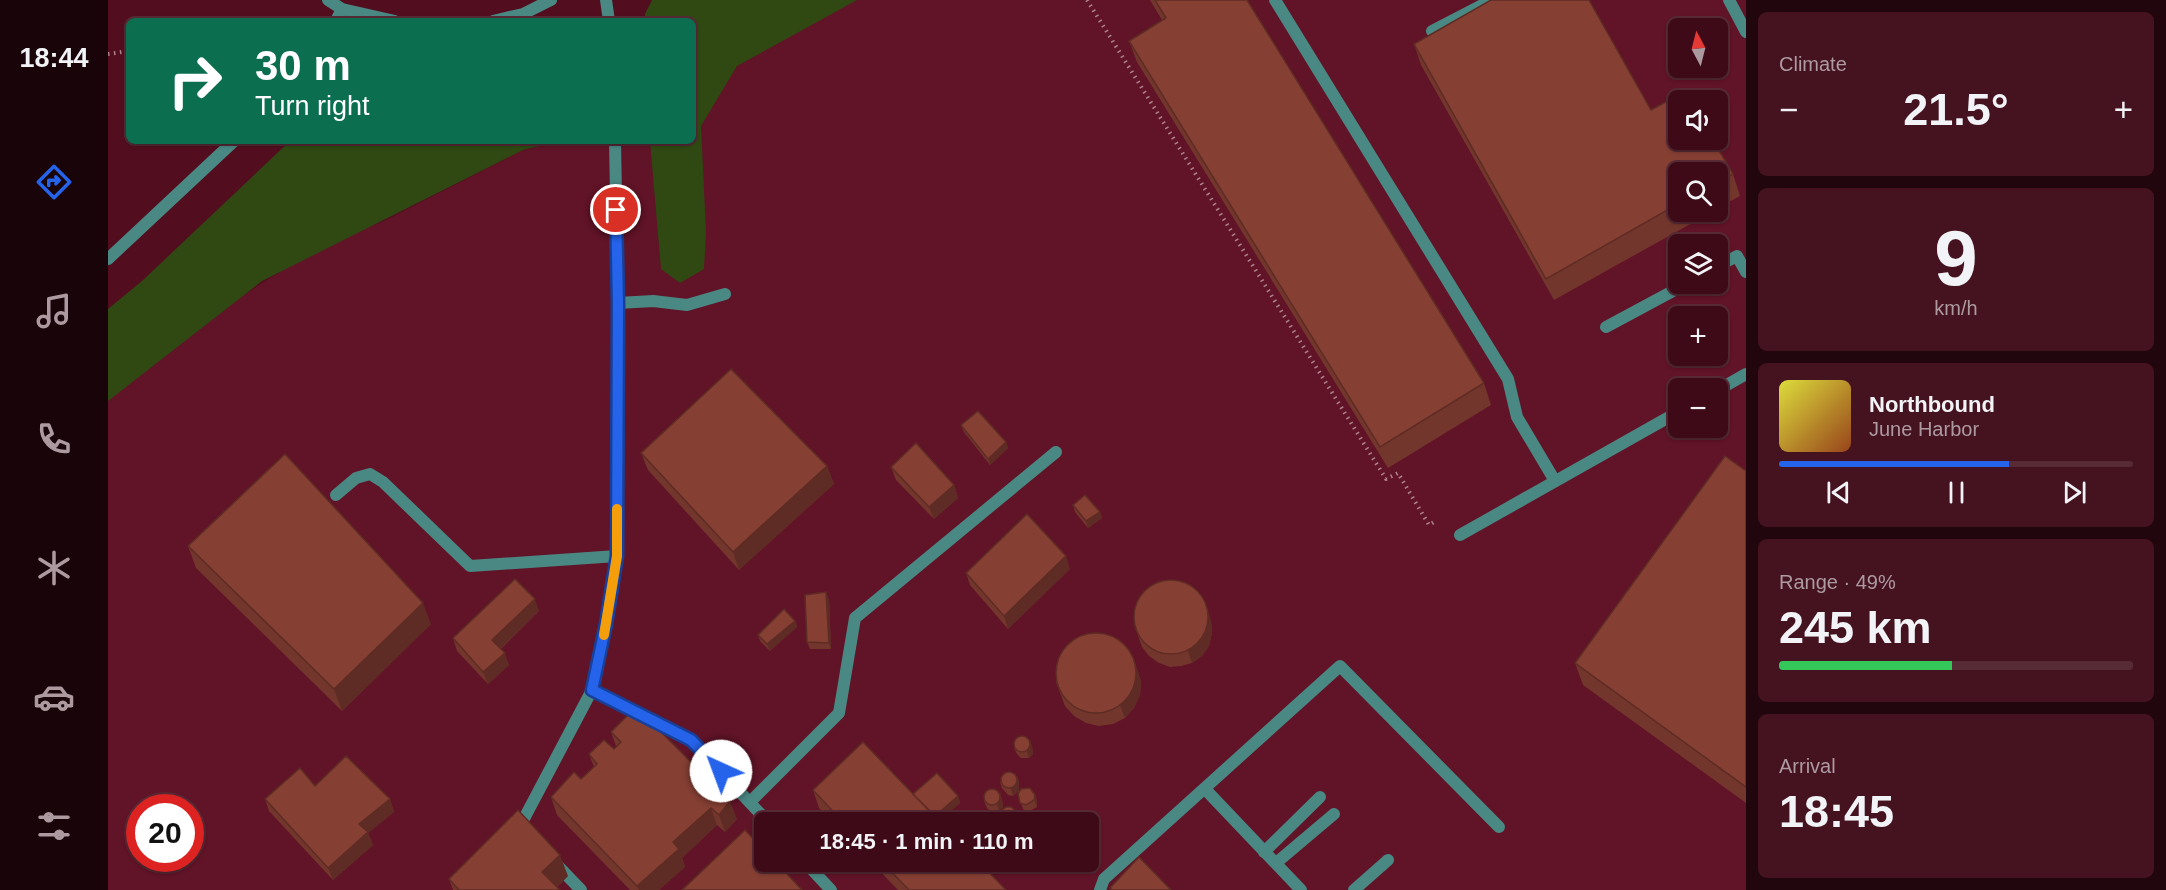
<!DOCTYPE html>
<meta charset="utf-8">
<style>
body{margin:0;font-family:Helvetica,sans-serif;background:#451320;color:#f1f3f6;height:100vh;display:flex;flex-direction:column;font-size:22px;white-space:nowrap}
*{box-sizing:border-box;margin:0}
p{font-size:20px;color:#ad9aa1}
.icon{flex:none;width:33px;height:33px;fill:none;stroke:currentColor;stroke-width:2;stroke-linecap:round;stroke-linejoin:round}
.map{position:relative;flex:1;overflow:hidden}
.panel{display:flex;flex-direction:column;gap:12px;padding:12px;background:#22060d;width:420px}
.panel>*{flex:none}
.guide{position:absolute;left:18px;top:18px;width:570px;height:126px;border-radius:9px;box-shadow:0 2px 4px #0004,0 0 0 2px #572b36;background:#0b6e4f;color:#fff;overflow:hidden}
.needle{width:39px;rotate:353deg}
.controls{position:absolute;left:1560px;top:18px;display:grid;gap:12px}
.controls a{display:grid;place-items:center;width:60px;height:60px;border-radius:9px;background:#3e0a17;box-shadow:0 2px 4px #0004,0 0 0 2px #572b36;font-size:30px}
.speed{position:absolute;left:18px;top:794px;display:flex;gap:12px;font-size:30px;font-weight:700;text-align:center}
.speed>*{display:grid;place-content:center;width:78px;height:78px;border-radius:50%;background:#3e0a17;box-shadow:0 2px 4px #0004,0 0 0 2px #572b36;line-height:1}
.speed .limit{border:9px solid #d22;background:#fff;color:#111}
.pin{position:absolute;display:grid;place-items:center;width:51px;height:51px;color:#fff;margin:-26px;border:3px solid #fff;border-radius:50%;box-shadow:0 2px 6px #0007}
.me{position:absolute;width:66px;margin:-33px;rotate:317deg;stroke-linejoin:round;filter:drop-shadow(0 0 4px #0008)}
.turn{display:flex;align-items:center;gap:21px;height:126px;padding:0 30px;font-size:27px}
.turn .icon{width:78px;height:78px;stroke-width:2.5}
.turn b{display:block;font-size:42px;line-height:51px}
.big{font-size:45px;font-weight:700;line-height:1.1}
.panel .tile{flex:1;display:flex;flex-direction:column;justify-content:center;gap:9px;min-width:0;padding:0 21px;border-radius:9px;background:#451320}
.panel .dial{align-items:center;gap:0}
.dial b{font-size:78px;line-height:1}
.song{display:flex;align-items:center;gap:18px}
.cover{width:72px;height:72px;border-radius:9px;background:linear-gradient(135deg,hsl(60 70% 55%),hsl(20 70% 35%))}
.played{height:6px;border-radius:3px;background:linear-gradient(90deg,#2563eb 65%,#572b36 65%)}
.keys{display:flex;justify-content:space-around;direction:ltr}
.heat{display:flex;justify-content:space-between;align-items:center;font-size:33px;direction:ltr}
.charge{height:9px;border-radius:4px;background:linear-gradient(90deg,#34c759 49%,#572b36 0)}
.trip{position:absolute;left:646px;top:812px;width:345px;height:60px;border-radius:9px;background:#3e0a17;box-shadow:0 2px 4px #0004,0 0 0 2px #572b36;font-weight:700;line-height:60px;text-align:center}
main{display:flex;flex:1;min-height:0}
.dock{display:flex;flex-direction:column;width:108px;justify-content:space-around;align-items:center;background:#190409;color:#ad9aa1}
.dock .icon{width:42px;height:42px}
.dock .selected{color:#2563eb}
.dock b{font-size:27px;color:#f1f3f6}
.map>svg:first-child{display:block}
</style>
<main>
<nav class="dock">
<b>18:44</b>
<svg class="icon selected" aria-label="directions" viewBox="0 0 24 24"><path d="M12 3l9 9-9 9-9-9zM9 14v-3h6M13 9l2 2-2 2"/></svg>
<svg class="icon" aria-label="music" viewBox="0 0 24 24"><path d="M9 18V5l10-2v13"/><circle cx="6" cy="18" r="3"/><circle cx="16" cy="16" r="3"/></svg>
<svg class="icon" aria-label="phone" viewBox="0 0 24 24"><path d="M5 4h4l2 5-3 2q2 4 5 5l2-3 5 2v4C11 20 4 13 5 4z"/></svg>
<svg class="icon" aria-label="climate" viewBox="0 0 24 24"><path d="M12 3v18M4 7l16 10M4 17L20 7"/></svg>
<svg class="icon" aria-label="car" viewBox="0 0 24 24"><path d="M5 17H2v-5l4-1 3-4h7l3 4 3 1v5h-3M9 17h6M6 11h13"/><circle cx="7" cy="17" r="2"/><circle cx="17" cy="17" r="2"/></svg>
<svg class="icon" aria-label="filters" viewBox="0 0 24 24"><path d="M4 7h16M4 17h16"/><circle cx="9" cy="7" r="2"/><circle cx="15" cy="17" r="2"/></svg>
</nav>
<div class="map">
<svg width="1638" height="890" viewBox="0 0 1638 890">
<rect width="100%" height="100%" fill="#520e1f"/>
<path fill="#611327" fill-rule="evenodd" d="M746 0H1638V890H0V399L65 340 224 239 272 223 415 150 452 141H585V95L626 71 629 66ZM1570 28H1610V68H1570ZM1570 100H1610V140H1570ZM1570 172H1610V212H1570ZM1570 244H1610V284H1570ZM1570 316H1610V356H1570ZM1570 388H1610V428H1570ZM32 807H82V858H32ZM657 822H981V861H657Z"/>
<g fill="#304913">
<path d="M544 0H749L629 66 593 126 598 232 596 269 572 283 553 269 542 141H585V21H537V14Z"/>
<path d="M182 141H452L415 150 154 281 0 401V309L34 281Z"/>
</g>
<g fill="none" stroke-linecap="round" stroke-linejoin="round">
<g stroke="#ac838c" stroke-width="4" stroke-dasharray="1.5 4.5" stroke-linecap="butt">
<path d="M979 0 1278 479 1290 473 1321 525 1328 521"/>
<path d="M0 54 21 51"/>
</g>
<g stroke="#4a8884" stroke-width="12">
<path d="M1167 0 1400 379 1409 417 1447 481"/>
<path d="M1621 0 1638 32"/>
<path d="M1324 31 1384 0"/>
<path d="M1610 266 1629 256 1638 272"/>
<path d="M510 303 545 301 579 305 617 294"/>
<path d="M1498 327 1578 284"/>
<path d="M228 495 248 478 262 474 275 482 362 566 509 556"/>
<path d="M484 690 583 740 660 822"/>
<path d="M1097 789 1193 890"/>
<path d="M642 802 731 713 747 618 948 452"/>
<path d="M410 830 484 690 498 624 509 556 510 475"/>
<path d="M1156 852 1212 797"/>
<path d="M696 861 723 890"/>
<path d="M1168 863 1226 814"/>
<path d="M449 865 473 890"/>
<path d="M992 890 996 879 1232 666 1391 827"/>
<path d="M1246 890 1280 860"/>
</g>
<g stroke="#4a8884" stroke-width="12">
<path d="M498 0 501 21"/>
<path d="M228 21 234 9"/>
<path d="M507 141 510 303V475"/>
<path d="M0 259 126 141"/>
<path d="M1610 390 1638 374"/>
<path d="M1352 535 1570 412"/>
</g>
<g stroke="#4a8884" stroke-width="12">
<path d="M220 0 234 9 287 21"/>
<path d="M385 21 415 14 443 0"/>
</g>
</g>
<g fill="#73362c">
<path d="M1042 0H1139L1376 383 1383 405 1280 468 1029 62 1021 41 1054 20Z"/>
<path d="M1306 44 1625 174 1632 196 1610 208V172H1570V212H1604L1446 300 1313 65Z"/>
<path d="M853 425 898 442 900 448 882 465 856 432Z"/>
<path d="M533 453 719 466 726 484 631 570 540 470Z"/>
<path d="M783 467 846 485 850 498 826 519 788 480Z"/>
<path d="M1638 471V803L1475 685 1467 663Z"/>
<path d="M965 505 992 512 994 518 980 528 967 512Z"/>
<path d="M80 546 323 624 234 711 88 568Z"/>
<path d="M962 569 900 629 862 585 858 573Z"/>
<path d="M721 599 723 649H702L699 642Z"/>
<path d="M431 611 393 649 401 665 380 684 349 651 345 638Z"/>
<path d="M1103 620 1104 633 1101 646 1094 656 1084 663 1073 666 1062 667 1051 663 1041 656 1034 647 1026 624Z"/>
<path d="M687 621 689 627 662 651 652 641 650 635Z"/>
<path d="M1029 669 1033 681 1032 695 1026 708 1017 718 1005 724 991 726 978 723 966 716 957 706 948 682Z"/>
<path d="M503 732 629 819 617 832 609 825 574 858 577 867 551 890H522L449 815 443 797 473 779 486 767 481 754 506 749 508 746Z"/>
<path d="M924 746 925 754 921 758H913L909 754 906 748Z"/>
<path d="M909 776 911 782V791L905 796 900 795 894 788 892 782Z"/>
<path d="M207 786 282 799 286 812 260 833 265 845 225 880 161 811 157 799Z"/>
<path d="M705 790 805 794 850 796 852 803 831 821 832 822H725L711 808Z"/>
<path d="M910 794 927 795 929 801V807L920 812 915 809Z"/>
<path d="M894 799 895 807 891 811 883 812 879 808 876 801Z"/>
<path d="M762 861H870L898 890H790Z"/>
<path d="M933 861H950L951 866 945 871 939 870Z"/>
<path d="M460 876 449 887 452 890H345L341 879Z"/>
</g>
<g fill="#5e2c24">
<path d="M898 442 900 448 882 465 880 459Z"/>
<path d="M719 466 726 484 631 570 625 552Z"/>
<path d="M846 485 850 498 826 519 821 507Z"/>
<path d="M992 512 994 518 980 528 978 521Z"/>
<path d="M958 556 962 569 900 629 896 616Z"/>
<path d="M718 592 721 599 723 649 721 643Z"/>
<path d="M427 599 431 611 388 653 384 640Z"/>
<path d="M315 603 323 624 234 711 226 689Z"/>
<path d="M1099 607 1103 620 1104 633 1101 646 1094 656 1084 663 1080 651Z"/>
<path d="M687 621 689 627 662 651 659 644Z"/>
<path d="M397 653 401 665 380 684 375 672Z"/>
<path d="M1025 656 1033 681 1032 695 1026 708 1017 718 1012 705Z"/>
<path d="M922 739 924 746 925 754 921 758 919 752Z"/>
<path d="M909 776 911 782V791L905 796 903 789Z"/>
<path d="M892 792 894 799 895 807 891 811 889 805Z"/>
<path d="M927 795 929 801V807L926 800Z"/>
<path d="M850 796 852 803 830 822 823 820Z"/>
<path d="M282 799 286 812 260 833 265 845 225 880 220 868 251 824Z"/>
<path d="M622 801 629 819 617 832 611 815Z"/>
<path d="M603 808 609 825 574 858 577 867 551 890H531L529 886 565 842Z"/>
<path d="M908 811 910 818 911 822H905Z"/>
<path d="M452 855 460 876 446 890 434 872Z"/>
<path d="M947 861H950L951 866 945 871 942 864Z"/>
</g>
<g fill="#863f33" stroke="#5e2c24" stroke-width="1.5">
<path d="M1047 0H1139L1376 383 1272 447 1021 41 1058 18Z"/>
<path d="M1383 0H1481L1543 110 1578 91 1583 100H1570V140H1605L1625 174 1610 183V172H1570V204L1438 279 1306 44Z"/>
<path d="M623 369 719 466 625 552 533 453Z"/>
<path d="M870 411 898 442 880 459 853 425Z"/>
<path d="M808 443 846 485 821 507 783 467Z"/>
<path d="M177 454 315 603 226 689 80 546Z"/>
<path d="M1617 456 1638 471V787L1467 663Z"/>
<path d="M977 495 992 512 978 521 965 505Z"/>
<path d="M919 514 958 556 896 616 858 573Z"/>
<path d="M407 579 427 599 384 640 397 653 375 672 345 638Z"/>
<circle cx="1063" cy="617" r="37"/>
<path d="M718 592 721 643 699 642 697 595Z"/>
<path d="M676 609 687 621 659 644 650 635Z"/>
<circle cx="988" cy="673" r="40"/>
<path d="M528 707 622 801 611 815 603 808 565 842 571 849 529 886 443 797 466 772 473 779 489 764 481 754 496 740 506 749 513 742 503 732Z"/>
<circle cx="914" cy="744" r="8"/>
<path d="M755 742 832 822H735L705 790Z"/>
<path d="M238 756 282 799 251 824 260 832 220 868 157 799 192 768 207 786Z"/>
<circle cx="901" cy="780" r="8"/>
<path d="M829 773 850 796 827 816 805 794Z"/>
<path d="M922 788 927 795 926 800 918 805 912 803 910 794 913 789Z"/>
<circle cx="884" cy="797" r="8"/>
<path d="M898 807H903L908 811V819L905 822H896L891 817 893 811Z"/>
<path d="M410 810 452 855 434 872 452 890H351L341 879Z"/>
<path d="M945 813 950 819V822H933V819L936 814Z"/>
<path d="M637 830 657 851V861H667L694 890H574Z"/>
<path d="M1031 857 1063 890H1004L1002 888Z"/>
<path d="M773 861H870L898 890H801Z"/>
<path d="M934 861H947L942 864H936Z"/>
</g>
<g fill="none" stroke-linecap="round" stroke-linejoin="round">
<defs>
<path id="route" d="M508 210 510 303 509 556 498 624 484 690 583 740 613 771"/>
</defs>
<use href="#route" stroke="#184099" stroke-width="15"/>
<use href="#route" stroke="#2563eb" stroke-width="10"/>
<path stroke="#f59e0b" stroke-width="10" d="M496 635 509 556V509"/>
</g>
</svg>
<div class="controls">
<a><svg class="needle" viewBox="-14 -14 28 28"><path d="M0-13l5 13h-10z" fill="#e53935"/><path d="M0 13l5-13h-10z" fill="#ad9aa1"/></svg></a>
<a><svg class="icon" aria-label="sound" viewBox="0 0 24 24"><path d="M4 9h4l5-4v14l-5-4H4zM17 9q2 3 0 6"/></svg></a>
<a><svg class="icon" aria-label="search" viewBox="0 0 24 24"><circle cx="10" cy="10" r="6"/><path d="M15 15l6 6"/></svg></a>
<a><svg class="icon" aria-label="layers" viewBox="0 0 24 24"><path d="M12 4l9 5-9 5-9-5zM3 14l9 5 9-5"/></svg></a>
<a>+</a>
<a>−</a>
</div>
<div class="speed"><div class="limit">20</div></div>
<div class="pin" style="left:508px;top:210px;background:#d93025"><svg class="icon" aria-label="arrive" viewBox="0 0 24 24"><path d="M6 21V4h12l-3 4 3 4H6"/></svg></div>
<svg class="me" style="left:613px;top:771px" viewBox="-20 -20 40 40"><circle r="19" fill="#fff"/><path d="M0-13L10 11 0 6-10 11z" fill="#2563eb"/></svg>
<div class="trip">18:45 · 1 min · 110 m</div>
<div class="guide">
<div class="turn"><svg class="icon" aria-label="right" viewBox="0 0 24 24"><path d="M7 20v-9h11M14 6l5 5-5 5"/></svg><div><b>30 m</b>Turn right</div></div>
</div>
</div>
<section class="panel">
<div class="tile"><p>Climate</p>
<div class="heat"><a>−</a><b class="big">21.5°</b><a>+</a></div>
</div>
<div class="tile dial"><b>9</b><p>km/h</p></div>
<div class="tile">
<div class="song"><i class="cover"></i><div><b>Northbound</b><p>June Harbor</p></div></div>
<div class="played"></div>
<div class="keys"><svg class="icon" aria-label="previous" viewBox="0 0 24 24"><path d="M18 5L8 12l10 7zM5 5v14"/></svg><svg class="icon" aria-label="pause" viewBox="0 0 24 24"><path d="M8 5v14M16 5v14"/></svg><svg class="icon" aria-label="next" viewBox="0 0 24 24"><path d="M6 5l10 7-10 7zM19 5v14"/></svg></div>
</div>
<div class="tile"><p>Range · 49%</p><b class="big">245 km</b><div class="charge"></div></div>
<div class="tile"><p>Arrival</p><b class="big">18:45</b></div>
</section>
</main>
